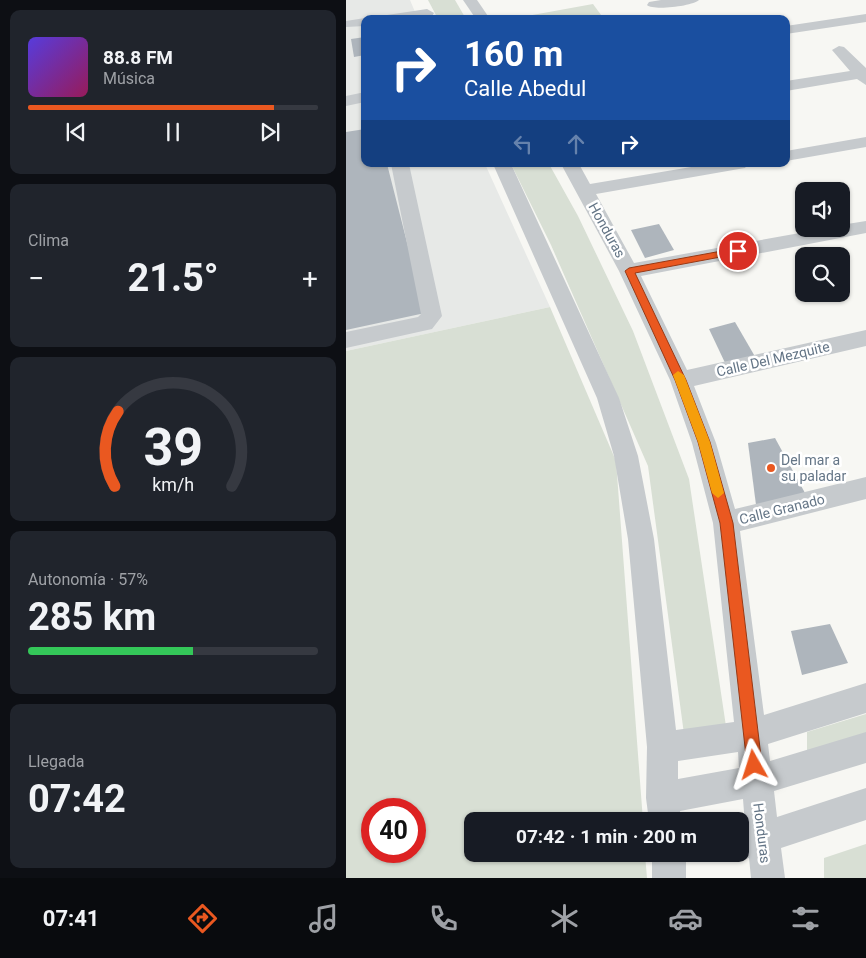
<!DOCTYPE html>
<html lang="es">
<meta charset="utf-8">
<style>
body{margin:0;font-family:Roboto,sans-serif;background:#20242c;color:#f1f3f6;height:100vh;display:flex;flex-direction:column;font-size:19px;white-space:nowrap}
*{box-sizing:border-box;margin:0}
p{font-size:16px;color:#9ea1a6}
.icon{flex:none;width:28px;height:28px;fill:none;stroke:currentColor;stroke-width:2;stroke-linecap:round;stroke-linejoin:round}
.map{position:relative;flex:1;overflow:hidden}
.side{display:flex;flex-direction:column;gap:10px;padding:10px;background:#0d0f14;width:346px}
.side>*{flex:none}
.guide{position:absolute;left:15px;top:15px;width:429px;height:152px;border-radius:10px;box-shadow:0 1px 4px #0004;background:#1a4fa0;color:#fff;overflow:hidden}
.fabs{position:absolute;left:449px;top:182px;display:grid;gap:10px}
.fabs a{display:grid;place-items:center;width:55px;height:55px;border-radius:10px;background:#171b24;box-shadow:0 1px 4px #0004;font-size:25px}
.speed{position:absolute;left:15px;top:798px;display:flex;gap:10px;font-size:25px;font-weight:700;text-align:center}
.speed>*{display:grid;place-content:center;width:65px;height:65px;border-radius:50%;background:#171b24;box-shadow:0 1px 4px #0004;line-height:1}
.speed .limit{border:8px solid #d22;background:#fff;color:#111}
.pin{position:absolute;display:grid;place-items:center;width:42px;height:42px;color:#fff;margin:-21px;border:2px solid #fff;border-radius:50%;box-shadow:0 1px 5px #0007}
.me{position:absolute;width:55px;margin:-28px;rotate:354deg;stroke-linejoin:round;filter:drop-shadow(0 0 4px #0008)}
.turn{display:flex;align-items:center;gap:18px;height:105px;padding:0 20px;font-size:22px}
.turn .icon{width:65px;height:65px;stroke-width:2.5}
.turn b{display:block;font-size:35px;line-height:42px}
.lanes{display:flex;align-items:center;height:48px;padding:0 20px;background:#0003;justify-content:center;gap:25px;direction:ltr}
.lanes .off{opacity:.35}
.big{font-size:38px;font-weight:700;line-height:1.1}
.side .tile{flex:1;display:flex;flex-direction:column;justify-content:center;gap:8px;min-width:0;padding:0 18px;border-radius:10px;background:#20242c}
.side .dial{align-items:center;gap:0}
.dial svg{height:130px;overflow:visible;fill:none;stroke:#363941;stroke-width:7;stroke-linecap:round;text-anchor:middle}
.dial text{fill:#f1f3f6;stroke:none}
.song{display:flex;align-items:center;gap:15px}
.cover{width:60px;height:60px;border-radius:8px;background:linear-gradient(135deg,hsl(250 70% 55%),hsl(330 70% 35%))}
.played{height:5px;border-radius:2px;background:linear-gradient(90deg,#ea5820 85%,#363941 85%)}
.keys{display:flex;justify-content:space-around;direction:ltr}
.heat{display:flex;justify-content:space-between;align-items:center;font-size:28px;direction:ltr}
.charge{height:8px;border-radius:4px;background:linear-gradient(90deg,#34c759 57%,#363941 0)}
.trip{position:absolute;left:118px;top:812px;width:285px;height:50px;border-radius:10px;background:#171b24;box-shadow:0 1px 4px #0004;font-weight:700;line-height:50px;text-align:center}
.tab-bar{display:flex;height:80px;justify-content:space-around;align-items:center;background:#090b0e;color:#9ea1a6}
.tab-bar .icon{width:35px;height:35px}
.tab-bar .current{color:#ea5820}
.tab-bar b{font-size:22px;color:#f1f3f6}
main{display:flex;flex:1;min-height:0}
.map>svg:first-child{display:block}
</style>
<main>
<section class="side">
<div class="tile">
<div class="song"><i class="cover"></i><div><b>88.8 FM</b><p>Música</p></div></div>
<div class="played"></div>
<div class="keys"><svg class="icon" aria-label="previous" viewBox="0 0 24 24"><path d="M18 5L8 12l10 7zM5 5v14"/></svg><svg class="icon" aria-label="pause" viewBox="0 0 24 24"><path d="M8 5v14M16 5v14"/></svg><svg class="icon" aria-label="next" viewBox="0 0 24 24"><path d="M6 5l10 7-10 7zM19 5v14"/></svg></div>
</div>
<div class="tile"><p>Clima</p>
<div class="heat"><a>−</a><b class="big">21.5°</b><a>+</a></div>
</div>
<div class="tile dial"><svg viewBox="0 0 100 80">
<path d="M14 69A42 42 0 1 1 86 69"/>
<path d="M14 69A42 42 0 0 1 16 23" stroke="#ea5820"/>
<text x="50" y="56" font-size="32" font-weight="700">39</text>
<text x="50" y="72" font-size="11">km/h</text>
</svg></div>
<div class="tile"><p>Autonomía · 57%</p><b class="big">285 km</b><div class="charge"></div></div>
<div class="tile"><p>Llegada</p><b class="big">07:42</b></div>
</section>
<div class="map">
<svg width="520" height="878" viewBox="0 0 520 878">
<rect width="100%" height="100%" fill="#f7f7f3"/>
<path fill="#e7e9e7" d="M0 0H64L72 19H19V164H139L204 307 0 351Z"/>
<g fill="#d8dfd4" fill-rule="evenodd">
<path d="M82 0H109L120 19H92Z"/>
<path d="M247 4 258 19 170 18Z"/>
<path d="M165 164H203L232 216 287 331 343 479 381 733 338 734 302 466 205 245Z"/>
<path d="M204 307 270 461 297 821H126V854H299L301 878H0V351ZM26 809H69V851H26Z"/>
<path d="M520 714V740L461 758V732Z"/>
<path d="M520 844V878H478V858Z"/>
</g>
<g fill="#aeb5bc">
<path d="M19 37V55L8 57 5 39Z"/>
<path d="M19 129V164H41L79 313 0 330V132Z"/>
<path d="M313 224 328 250 299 258 285 230Z"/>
<path d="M389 322 411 360 381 367 363 329Z"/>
<path d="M429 438 459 493 410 505 402 443Z"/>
<path d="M484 624 502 663 456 675 445 631Z"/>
</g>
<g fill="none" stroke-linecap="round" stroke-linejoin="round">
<g fill="#c6cacd" fill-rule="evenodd">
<path d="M117 0H131L144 19H130Z"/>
<path d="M315 0H353C347 6 307 11 301 5L303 2Z"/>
<path d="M81 9 88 13 86 16 70 19H34L41 15Z"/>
<path d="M520 14V22L440 34V26Z"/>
<path d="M19 18 23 19H19V26L0 27V21Z"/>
<path d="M493 46 498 47 520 68V85L511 79 440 91V81L504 71 486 50Z"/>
<path d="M19 92V102L0 106V96Z"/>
<path d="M520 137V147L440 161V151Z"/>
<path d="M45 164H63L96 316 86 329 0 348V332L72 317 75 314Z"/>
<path d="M147 164H165L273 398 292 456 308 539 330 730 388 722 367 523 346 443 324 380 273 271 215 164H233L244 184 363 164H402L399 168 393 169 250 194 288 263 476 229H495V225L520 221V233L295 276 341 370 520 330V346L348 386 370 443 389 509 520 477V499L394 531 418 715 520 683V713L422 744 424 761 520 732V763L428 791 431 817 520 788V820L435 848 439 878H405L403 858 394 860 382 855 394 854V827L399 825 397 799 334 811 335 821H303L300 798 301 747 282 539 268 456 251 398ZM392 752 393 768 332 779V761Z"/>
<rect x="306" y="854" width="34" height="24"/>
</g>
</g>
<path fill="#ea5820" stroke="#983915" d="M392 248 397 251 396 253 289 273 340 380 364 442 387 523 416 765 414 771 408 773 403 771 401 765 374 523 352 442 329 380 279 271 283 268Z"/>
<path fill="#f59e0b" d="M332 371 338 375 364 442 378 493 372 498 366 493 352 442 327 375Z"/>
<circle fill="#ea5820" stroke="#fff" stroke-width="2" cx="425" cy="468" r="5"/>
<g text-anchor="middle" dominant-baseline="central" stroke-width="5" stroke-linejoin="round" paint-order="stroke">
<g font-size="14" fill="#647586" stroke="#fff">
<text transform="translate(261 230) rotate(61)">Honduras</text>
<text transform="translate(427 359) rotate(-13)">Calle Del Mezquite</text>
<text transform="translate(436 509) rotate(-14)">Calle Granado</text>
<text transform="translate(416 833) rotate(83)">Honduras</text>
</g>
<g font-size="14" fill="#647586" stroke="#fff" text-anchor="start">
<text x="435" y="460">Del mar a<tspan x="435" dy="16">su paladar</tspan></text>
</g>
</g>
</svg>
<div class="fabs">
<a><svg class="icon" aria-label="sound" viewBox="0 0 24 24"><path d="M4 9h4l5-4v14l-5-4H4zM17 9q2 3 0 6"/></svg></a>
<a><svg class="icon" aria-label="search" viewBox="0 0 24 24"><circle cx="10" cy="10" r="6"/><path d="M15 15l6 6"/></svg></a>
</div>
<div class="speed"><div class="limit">40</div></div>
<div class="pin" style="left:392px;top:251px;background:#d93025"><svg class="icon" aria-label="arrive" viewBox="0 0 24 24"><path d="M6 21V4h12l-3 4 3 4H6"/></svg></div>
<svg class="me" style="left:408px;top:765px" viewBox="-20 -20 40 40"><path d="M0-17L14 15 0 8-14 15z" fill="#ea5820" stroke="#fff" stroke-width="4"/></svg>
<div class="trip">07:42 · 1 min · 200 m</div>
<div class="guide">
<div class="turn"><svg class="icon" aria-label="right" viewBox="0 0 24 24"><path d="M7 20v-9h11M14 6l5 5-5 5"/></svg><div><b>160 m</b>Calle Abedul</div></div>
<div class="lanes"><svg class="icon off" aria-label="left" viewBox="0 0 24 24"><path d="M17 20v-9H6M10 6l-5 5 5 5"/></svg><svg class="icon off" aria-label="ahead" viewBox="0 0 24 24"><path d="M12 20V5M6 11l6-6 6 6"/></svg><svg class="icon" aria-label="right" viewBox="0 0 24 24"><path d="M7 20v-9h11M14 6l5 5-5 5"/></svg></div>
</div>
</div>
</main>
<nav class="tab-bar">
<b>07:41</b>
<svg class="icon current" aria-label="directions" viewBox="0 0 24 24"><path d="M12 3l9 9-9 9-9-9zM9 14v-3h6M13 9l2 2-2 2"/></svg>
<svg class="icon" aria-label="music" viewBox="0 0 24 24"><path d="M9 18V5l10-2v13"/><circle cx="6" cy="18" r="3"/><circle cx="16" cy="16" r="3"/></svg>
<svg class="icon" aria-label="phone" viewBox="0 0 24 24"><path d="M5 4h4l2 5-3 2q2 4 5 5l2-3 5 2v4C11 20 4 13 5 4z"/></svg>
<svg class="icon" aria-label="climate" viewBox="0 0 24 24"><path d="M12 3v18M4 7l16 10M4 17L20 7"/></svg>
<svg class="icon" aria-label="car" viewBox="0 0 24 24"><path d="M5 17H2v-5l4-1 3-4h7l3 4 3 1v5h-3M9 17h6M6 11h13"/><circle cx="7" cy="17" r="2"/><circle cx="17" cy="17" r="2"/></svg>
<svg class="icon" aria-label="filters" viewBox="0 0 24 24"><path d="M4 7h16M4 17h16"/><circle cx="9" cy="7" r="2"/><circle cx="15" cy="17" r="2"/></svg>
</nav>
